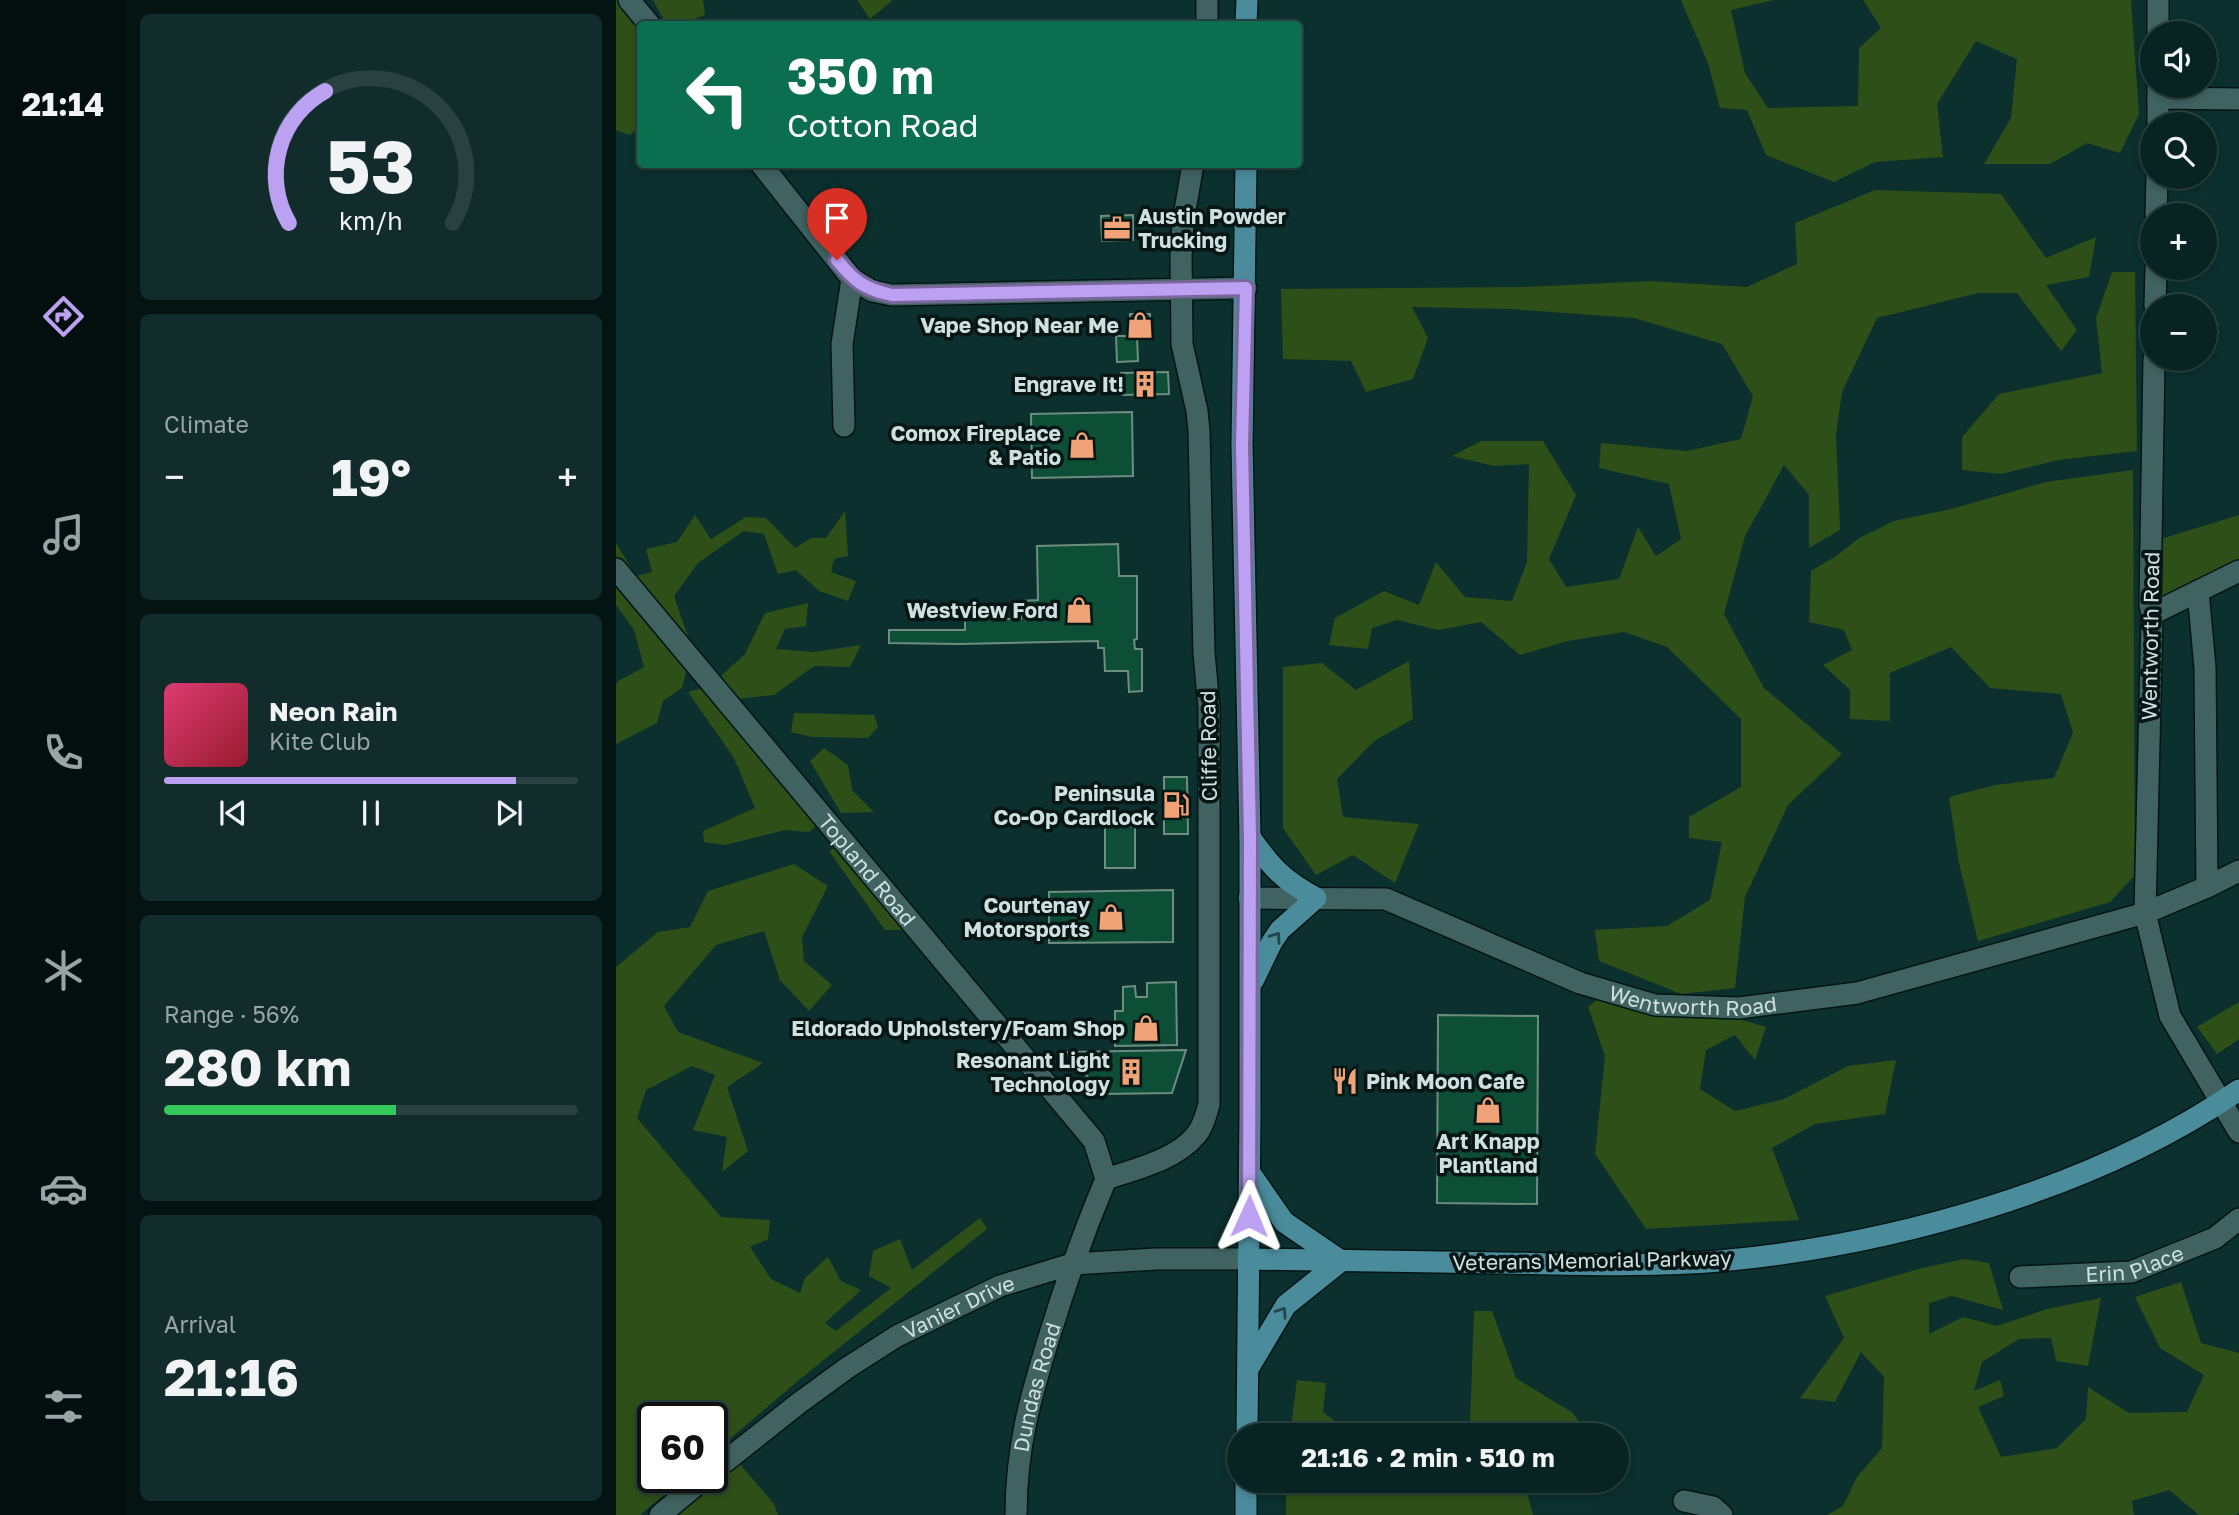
<!DOCTYPE html>
<meta charset="utf-8">
<style>
body{margin:0;font-family:"Golos Text",sans-serif;background:#112c2a;color:#f1f3f6;height:100vh;display:flex;flex-direction:column;font-size:26px;white-space:nowrap}
*{box-sizing:border-box;margin:0}
p{font-size:23px;color:#98a4a5}
.icon{flex:none;width:38px;height:38px;fill:none;stroke:currentColor;stroke-width:2;stroke-linecap:round;stroke-linejoin:round}
.map{position:relative;flex:1;overflow:hidden}
.sheet{display:flex;flex-direction:column;gap:14px;padding:14px;background:#041413;width:490px}
.sheet>*{flex:none}
.guide{position:absolute;left:21px;top:21px;width:665px;height:147px;border-radius:7px;box-shadow:0 4px 10px #0003,0 0 0 2px #294140;background:#0b6e4f;color:#fff;overflow:hidden}
.buttons{position:absolute;left:1524px;top:21px;display:grid;gap:14px}
.buttons a{display:grid;place-items:center;width:77px;height:77px;border-radius:50%;background:#082422;box-shadow:0 4px 10px #0003,0 0 0 2px #294140;font-size:35px}
.speed{position:absolute;left:21px;top:1402px;display:flex;gap:14px;font-size:35px;font-weight:700;text-align:center}
.speed>*{display:grid;place-content:center;width:91px;height:91px;border-radius:50%;background:#082422;box-shadow:0 4px 10px #0003,0 0 0 2px #294140;line-height:1}
.speed .limit{border:4px solid #111;border-radius:10px;background:#fff;color:#111}
.pin{position:absolute;display:grid;place-items:center;width:60px;height:60px;color:#fff;margin:-72px -30px;border-radius:50% 50% 50% 0;rotate:-45deg;box-shadow:0 0 7px #0007}
.pin .icon{rotate:45deg}
.me{position:absolute;width:77px;margin:-38px;rotate:1deg;stroke-linejoin:round;filter:drop-shadow(0 0 5px #0008)}
.turn{display:flex;align-items:center;gap:24px;height:147px;padding:0 35px;font-size:32px}
.turn .icon{width:91px;height:91px;stroke-width:2.5}
.turn b{display:block;font-size:49px;line-height:60px}
.big{font-size:52px;font-weight:700;line-height:1.1}
.sheet .card{flex:1;display:flex;flex-direction:column;justify-content:center;gap:10px;min-width:0;padding:0 24px;border-radius:10px;background:#112c2a}
.sheet .dial{align-items:center;gap:0}
.dial svg{height:182px;overflow:visible;fill:none;stroke:#294140;stroke-width:7;stroke-linecap:round;text-anchor:middle}
.dial text{fill:#f1f3f6;stroke:none}
.song{display:flex;align-items:center;gap:21px}
.cover{width:84px;height:84px;border-radius:10px;background:linear-gradient(135deg,hsl(340 70% 55%),hsl(350 70% 35%))}
.played{height:7px;border-radius:4px;background:linear-gradient(90deg,#bca0f2 85%,#294140 85%)}
.keys{display:flex;justify-content:space-around;direction:ltr}
.heat{display:flex;justify-content:space-between;align-items:center;font-size:38px;direction:ltr}
.charge{height:10px;border-radius:5px;background:linear-gradient(90deg,#34c759 56%,#294140 0)}
.trip{position:absolute;left:611px;top:1423px;width:402px;height:70px;border-radius:35px;background:#082422;box-shadow:0 4px 10px #0003,0 0 0 2px #294140;font-weight:700;line-height:70px;text-align:center}
main{display:flex;flex:1;min-height:0}
.tabs{display:flex;flex-direction:column;width:126px;justify-content:space-around;align-items:center;background:#030e0e;color:#98a4a5}
.tabs .icon{width:49px;height:49px}
.tabs .selected{color:#bca0f2}
.tabs b{font-size:32px;color:#f1f3f6}
.map>svg:first-child{display:block}
</style>
<main>
<nav class="tabs">
<b>21:14</b>
<svg class="icon selected" aria-label="directions" viewBox="0 0 24 24"><path d="M12 3l9 9-9 9-9-9zM9 14v-3h6M13 9l2 2-2 2"/></svg>
<svg class="icon" aria-label="music" viewBox="0 0 24 24"><path d="M9 18V5l10-2v13"/><circle cx="6" cy="18" r="3"/><circle cx="16" cy="16" r="3"/></svg>
<svg class="icon" aria-label="phone" viewBox="0 0 24 24"><path d="M5 4h4l2 5-3 2q2 4 5 5l2-3 5 2v4C11 20 4 13 5 4z"/></svg>
<svg class="icon" aria-label="climate" viewBox="0 0 24 24"><path d="M12 3v18M4 7l16 10M4 17L20 7"/></svg>
<svg class="icon" aria-label="car" viewBox="0 0 24 24"><path d="M5 17H2v-5l4-1 3-4h7l3 4 3 1v5h-3M9 17h6M6 11h13"/><circle cx="7" cy="17" r="2"/><circle cx="17" cy="17" r="2"/></svg>
<svg class="icon" aria-label="filters" viewBox="0 0 24 24"><path d="M4 7h16M4 17h16"/><circle cx="9" cy="7" r="2"/><circle cx="15" cy="17" r="2"/></svg>
</nav>
<section class="sheet">
<div class="card dial"><svg viewBox="0 0 100 80">
<path d="M14 69A42 42 0 1 1 86 69"/>
<path d="M14 69A42 42 0 0 1 30 11" stroke="#bca0f2"/>
<text x="50" y="56" font-size="32" font-weight="700">53</text>
<text x="50" y="72" font-size="11">km/h</text>
</svg></div>
<div class="card"><p>Climate</p>
<div class="heat"><a>−</a><b class="big">19°</b><a>+</a></div>
</div>
<div class="card">
<div class="song"><i class="cover"></i><div><b>Neon Rain</b><p>Kite Club</p></div></div>
<div class="played"></div>
<div class="keys"><svg class="icon" aria-label="previous" viewBox="0 0 24 24"><path d="M18 5L8 12l10 7zM5 5v14"/></svg><svg class="icon" aria-label="pause" viewBox="0 0 24 24"><path d="M8 5v14M16 5v14"/></svg><svg class="icon" aria-label="next" viewBox="0 0 24 24"><path d="M6 5l10 7-10 7zM19 5v14"/></svg></div>
</div>
<div class="card"><p>Range · 56%</p><b class="big">280 km</b><div class="charge"></div></div>
<div class="card"><p>Arrival</p><b class="big">21:16</b></div>
</section>
<div class="map">
<svg width="1623" height="1515" viewBox="0 0 1623 1515">
<rect width="100%" height="100%" fill="#0b302e"/>
<g fill="#2e5018">
<path d="M0 0H13L24 24V126L14 135 0 130Z"/>
<path d="M37 0H87L89 15 65 24H50Z"/>
<path d="M241 0H277L254 19Z"/>
<path d="M1065 0H1158L1115 10 1129 73 1152 108 1242 106 1243 48 1265 28 1247 0H1515L1523 114 1504 153 1471 143 1434 164H1368L1395 118 1401 59 1360 41 1321 104 1327 157 1259 162 1218 182 1150 155 1131 110 1104 108 1092 63Z"/>
<path d="M1259 190 1385 194 1430 258 1480 237 1473 277 1430 285 1461 330 1445 351 1401 293H1362L1261 318 1226 392 1220 435 1224 530 1193 548V495L1168 465 1129 536 1108 614 1148 688 1226 754 1172 805 1129 897 1119 988 1065 994 983 961 979 930 1051 926 1094 900 1106 842 1073 838V817L1125 787V719L1051 647 1008 632 952 641 904 655 865 622 822 630 781 620 756 628 752 649 713 645 719 618 768 591 803 605 820 562 849 597 896 601 911 562 913 464 878 466 836 456 865 441H927L960 495 933 559 950 587 1003 579 1022 527 1040 556 1065 539 1053 484 983 468 985 443 1071 451 1125 439 1137 396 1106 344 1018 318 894 309 796 307 812 338 797 379 750 392 735 361 667 359 665 289 909 287 1034 281 1131 287 1181 264 1179 223Z"/>
<path d="M1496 272H1519L1521 451 1442 460 1385 474 1346 470V437L1383 394 1486 373 1480 318Z"/>
<path d="M1517 470 1519 875 1494 902 1362 941 1343 863 1333 797 1379 785 1438 778 1457 733 1445 694 1374 688 1335 647 1274 673V721L1234 719V690L1207 665 1236 650 1228 630 1193 622 1195 571 1220 556 1243 538 1278 521 1335 509 1430 482Z"/>
<path d="M229 511 232 556 218 559 215 572 240 581 232 601 203 591 180 570 162 574 148 534 128 531 82 563 58 596 76 648 66 688 47 701 41 723 0 744V685L2 681 28 667 18 630 0 605V543L20 576 36 572 30 549 61 542 79 515 95 539 130 517 150 518 179 548 195 538H210Z"/>
<path d="M1623 515V571L1536 614 1535 542Z"/>
<path d="M192 603 190 626 169 629 160 649 197 652 245 645 234 667 198 666 158 695 122 699 214 815 193 832 169 830 109 845 88 842 87 831 139 808 118 758 72 692 94 686 129 654 149 613Z"/>
<path d="M793 661 797 719 758 741 721 779 727 817 803 824 779 883 737 855 700 875 667 828V667L706 663 740 690Z"/>
<path d="M178 713 258 715 262 727 252 738 196 737 175 732Z"/>
<path d="M208 748 232 765 236 790 258 812 225 813 194 761Z"/>
<path d="M234 839 291 930H269L213 851Z"/>
<path d="M178 864 212 886 186 937 188 961 216 985 193 1011 164 980 148 931 100 945 48 1006 62 1032 147 1063 111 1087 132 1151 106 1172 111 1137 77 1130 99 1075 76 1066 30 1090 21 1118 105 1217 154 1220 152 1239 134 1247 155 1279 184 1293 189 1278 212 1257 225 1281 245 1290 209 1323 220 1331 275 1288 253 1276 257 1251 284 1239 296 1270 364 1218 371 1229 183 1380 96 1454V1418H37V1477H69L24 1515H0V967L42 932 74 927 92 891Z"/>
<path d="M991 992 1102 1013 1150 1027 1139 1060 1119 1035 1090 1050 1084 1089 1119 1111 1168 1099 1232 1066 1280 1060 1269 1114 1199 1124 1156 1148 1183 1220 1030 1229 979 1154 989 1056 972 1007Z"/>
<path d="M1623 1002V1039L1601 1054 1581 1027Z"/>
<path d="M1348 1259 1373 1263 1387 1310 1336 1296 1313 1303V1334L1347 1317 1381 1326 1431 1309 1485 1298 1472 1366 1440 1361 1435 1338 1403 1339 1366 1362 1358 1391 1384 1380 1388 1396 1362 1407 1385 1457 1441 1448 1470 1419 1472 1387 1513 1413 1571 1412 1588 1375 1544 1348 1519 1297 1565 1282 1585 1343 1623 1353V1513L1620 1515H1583L1553 1490 1516 1501 1518 1515H1211L1227 1506 1241 1477 1266 1448 1268 1377 1245 1352 1219 1402 1184 1398 1228 1338 1209 1296 1306 1268Z"/>
<path d="M858 1311H876L900 1378 957 1413 972 1435H835L854 1425Z"/>
<path d="M681 1380 710 1383 707 1412 736 1435H674Z"/>
<path d="M117 1456 158 1504 162 1515H44Z"/>
<path d="M670 1481H908L917 1515H670Z"/>
</g>
<g fill="#0d4e37" stroke="#6f8d7f" stroke-width="2">
<path d="M517 215V240L486 241 485 216Z"/>
<rect x="514" y="314" width="20" height="22"/>
<path d="M500 336H521L522 361 501 362Z"/>
<path d="M552 372 553 394 506 395 505 373Z"/>
<path d="M516 412 517 476 416 478 415 414Z"/>
<path d="M502 544 503 576H521V639L518 640 519 649H526V691L513 692 512 671H489L488 648H482V641L343 644 273 643V630H349V619H405L404 601 422 600 421 546Z"/>
<path d="M548 777H571L572 834H548Z"/>
<path d="M519 826V868H489V827Z"/>
<path d="M557 890V942L433 943V892Z"/>
<path d="M560 982 561 1045 499 1046V1011H507V987L519 986 520 997H531V983Z"/>
<path d="M822 1015 922 1016 921 1204 821 1203Z"/>
<path d="M570 1050 556 1093 486 1094 451 1052Z"/>
</g>
<g fill="none" stroke-linecap="round" stroke-linejoin="round">
<defs>
<g id="minor">
<path d="M13 0 33 24"/>
<path d="M591 0V24"/>
<path d="M1542 0V33"/>
<path d="M1542 98 1623 99"/>
<path d="M1542 124V86"/>
<path d="M145 164 236 279 256 291 276 295 630 288"/>
<path d="M1540 215 1541 177"/>
<path d="M1539 306 1540 268"/>
<path d="M1538 359 1534 605 1536 614 1529 913 1554 1016 1623 1132"/>
<path d="M228 426 226 344 236 279"/>
<path id="s1" d="M0 569 478 1141 490 1179"/>
<path d="M1582 591 1589 668 1591 887 1623 871"/>
<path d="M1536 614 1623 571"/>
<path id="s2" d="M633 898 770 899 964 983 1039 1005 1123 1008 1241 993 1529 913 1591 887"/>
<path id="s3" d="M1404 1277 1515 1272 1599 1238 1623 1219"/>
<path id="s4" d="M96 1472 183 1403 231 1368 281 1336 384 1286 456 1264 540 1259H632"/>
<path d="M1068 1501 1097 1507 1106 1515"/>
<path d="M44 1515 90 1477"/>
<path id="s5" d="M400 1515C400 1446 415 1395 435 1331 451 1279 469 1229 490 1179 519 1169 560 1160 580 1135 587 1127 590 1115 593 1104V708L588 653 583 431 581 411 566 344 565 256 567 222 577 164"/>
</g>
<g id="major">
<path d="M630 24 631 0"/>
<path d="M630 164 626 445 634 837V1115L631 1435"/>
<path d="M634 837C656 868 667 880 700 898L664 930 656 942 637 981"/>
<path d="M634 1173 668 1222 725 1261"/>
<path d="M632 1259C717 1261 802 1262 887 1263 959 1264 1032 1267 1104 1261 1277 1245 1479 1189 1623 1090"/>
<path d="M632 1369 670 1305 725 1261"/>
<path d="M630 1515V1480"/>
</g>
</defs>
<use href="#minor" stroke="#001616" stroke-width="24"/>
<use href="#major" stroke="#001616" stroke-width="24"/>
<use href="#minor" stroke="#406361" stroke-width="21"/>
<use href="#major" stroke="#4a8c9c" stroke-width="21"/>
</g>
<defs><path id="oneway-chevron" d="M-2-3.5L2.5 0L-2 3.5" fill="none" stroke-width="1.6" stroke-linecap="round" stroke-linejoin="round" transform="scale(1.75)"/></defs>
<g stroke="#22454a">
<use href="#oneway-chevron" transform="translate(660 937) rotate(-55)"/>
<use href="#oneway-chevron" transform="translate(666 1312) rotate(-56)"/>
</g>
<g fill="none" stroke-linecap="round" stroke-linejoin="round">
<defs>
<path id="route" d="M221 260C238 281 248 289 276 295L630 288 626 445 634 837 633 1216"/>
</defs>
<use href="#route" stroke="#7a689d" stroke-width="18"/>
<use href="#route" stroke="#bca0f2" stroke-width="12"/>
</g>
<defs>
<symbol id="office-bare" viewBox="-9 -9 18 18"><path d="M-6-3h4V-5.5h4V-3h4V5H-6ZM-1-4.5V-3h2v-1.5ZM-6 0V1H6V0Z" fill="#efa377" stroke="#071514" stroke-width="2.5" paint-order="stroke"/></symbol>
<symbol id="shop-bare" viewBox="-9 -9 18 18"><path d="M-5-2.5h2.3a2.7 3.5 0 0 1 5.4 0H5L5.5 6h-11ZM-1.5-2.5h3a1.5 2.3 0 0 0-3 0Z" fill="#efa377" stroke="#071514" stroke-width="2.5" paint-order="stroke"/></symbol>
<symbol id="building-bare" viewBox="-9 -9 18 18"><path d="M-4-6H4V6H1V3H-1V6H-4ZM-2.5-4.3h1.7v1.8h-1.7ZM.8-4.3h1.7v1.8H.8ZM-2.5-1h1.7V.8h-1.7ZM.8-1h1.7V.8H.8Z" fill="#efa377" stroke="#071514" stroke-width="2.5" paint-order="stroke"/></symbol>
<symbol id="fuel-bare" viewBox="-9 -9 18 18"><path d="M-5.5-6h7V0h2V4h1.3V-2.5L3-4.5l.8-.8L6-3V5H2.5V1h-1V6h-7ZM-4.2-4.7v3.2H.2V-4.7Z" fill="#efa377" stroke="#071514" stroke-width="2.5" paint-order="stroke"/></symbol>
<symbol id="restaurant-bare" viewBox="-9 -9 18 18"><path d="M-5-6h1v4h1v-4h1v4h1v-4h1v5L-1.5 .5V6h-2V.5L-5-1ZM5-6V6H3V1.5H1.5Q1.5-4 5-6Z" fill="#efa377" stroke="#071514" stroke-width="2.5" paint-order="stroke"/></symbol>
</defs>
<g fill-rule="evenodd">
<use href="#office-bare" x="482" y="209" width="38" height="38"/>
<use href="#shop-bare" x="505" y="306" width="38" height="38"/>
<use href="#building-bare" x="510" y="365" width="38" height="38"/>
<use href="#shop-bare" x="447" y="426" width="38" height="38"/>
<use href="#shop-bare" x="444" y="591" width="38" height="38"/>
<use href="#fuel-bare" x="541" y="786" width="38" height="38"/>
<use href="#shop-bare" x="476" y="898" width="38" height="38"/>
<use href="#shop-bare" x="511" y="1009" width="38" height="38"/>
<use href="#building-bare" x="496" y="1053" width="38" height="38"/>
<use href="#restaurant-bare" x="710" y="1062" width="38" height="38"/>
<use href="#shop-bare" x="853" y="1091" width="38" height="38"/>
</g>
<g text-anchor="middle" dominant-baseline="central" stroke-width="7" stroke-linejoin="round" paint-order="stroke">
<g font-size="21" font-weight="bold" fill="#cee1e0" stroke="#071514" text-anchor="end">
<text x="522" y="216" text-anchor="start">Austin Powder<tspan x="522" dy="24">Trucking</tspan></text>
<text x="503" y="325">Vape Shop Near Me</text>
<text x="508" y="384">Engrave It!</text>
<text x="445" y="433">Comox Fireplace<tspan x="445" dy="24">&amp; Patio</tspan></text>
<text x="442" y="610">Westview Ford</text>
<text x="539" y="793">Peninsula<tspan x="539" dy="24">Co-Op Cardlock</tspan></text>
<text x="474" y="905">Courtenay<tspan x="474" dy="24">Motorsports</tspan></text>
<text x="509" y="1028">Eldorado Upholstery/Foam Shop</text>
<text x="494" y="1060">Resonant Light<tspan x="494" dy="24">Technology</tspan></text>
<text x="750" y="1081" text-anchor="start">Pink Moon Cafe</text>
<text x="872" y="1141" text-anchor="middle">Art Knapp<tspan x="872" dy="24">Plantland</tspan></text>
</g>
<g font-size="21" fill="#cee1e0" stroke="#071514">
<text transform="translate(1534 636) rotate(-89)">Wentworth Road</text>
<text transform="translate(592 746) rotate(-91)">Cliffe Road</text>
<text stroke="none"><textPath href="#s1" startOffset="392">Topland Road</textPath></text>
<text stroke="none"><textPath href="#s2" startOffset="464">Wentworth Road</textPath></text>
<text transform="translate(976 1260) rotate(-1)">Veterans Memorial Parkway</text>
<text stroke="none"><textPath href="#s3" startOffset="116">Erin Place</textPath></text>
<text stroke="none"><textPath href="#s4" startOffset="298">Vanier Drive</textPath></text>
<text stroke="none"><textPath href="#s5" startOffset="130">Dundas Road</textPath></text>
</g>
</g>
</svg>
<div class="buttons">
<a><svg class="icon" aria-label="sound" viewBox="0 0 24 24"><path d="M4 9h4l5-4v14l-5-4H4zM17 9q2 3 0 6"/></svg></a>
<a><svg class="icon" aria-label="search" viewBox="0 0 24 24"><circle cx="10" cy="10" r="6"/><path d="M15 15l6 6"/></svg></a>
<a>+</a>
<a>−</a>
</div>
<div class="speed"><div class="limit">60</div></div>
<div class="pin" style="left:221px;top:260px;background:#d93025"><svg class="icon" aria-label="arrive" viewBox="0 0 24 24"><path d="M6 21V4h12l-3 4 3 4H6"/></svg></div>
<svg class="me" style="left:633px;top:1216px" viewBox="-20 -20 40 40"><path d="M0-17L14 15 0 8-14 15z" fill="#bca0f2" stroke="#fff" stroke-width="4"/></svg>
<div class="trip">21:16 · 2 min · 510 m</div>
<div class="guide">
<div class="turn"><svg class="icon" aria-label="left" viewBox="0 0 24 24"><path d="M17 20v-9H6M10 6l-5 5 5 5"/></svg><div><b>350 m</b>Cotton Road</div></div>
</div>
</div>
</main>
